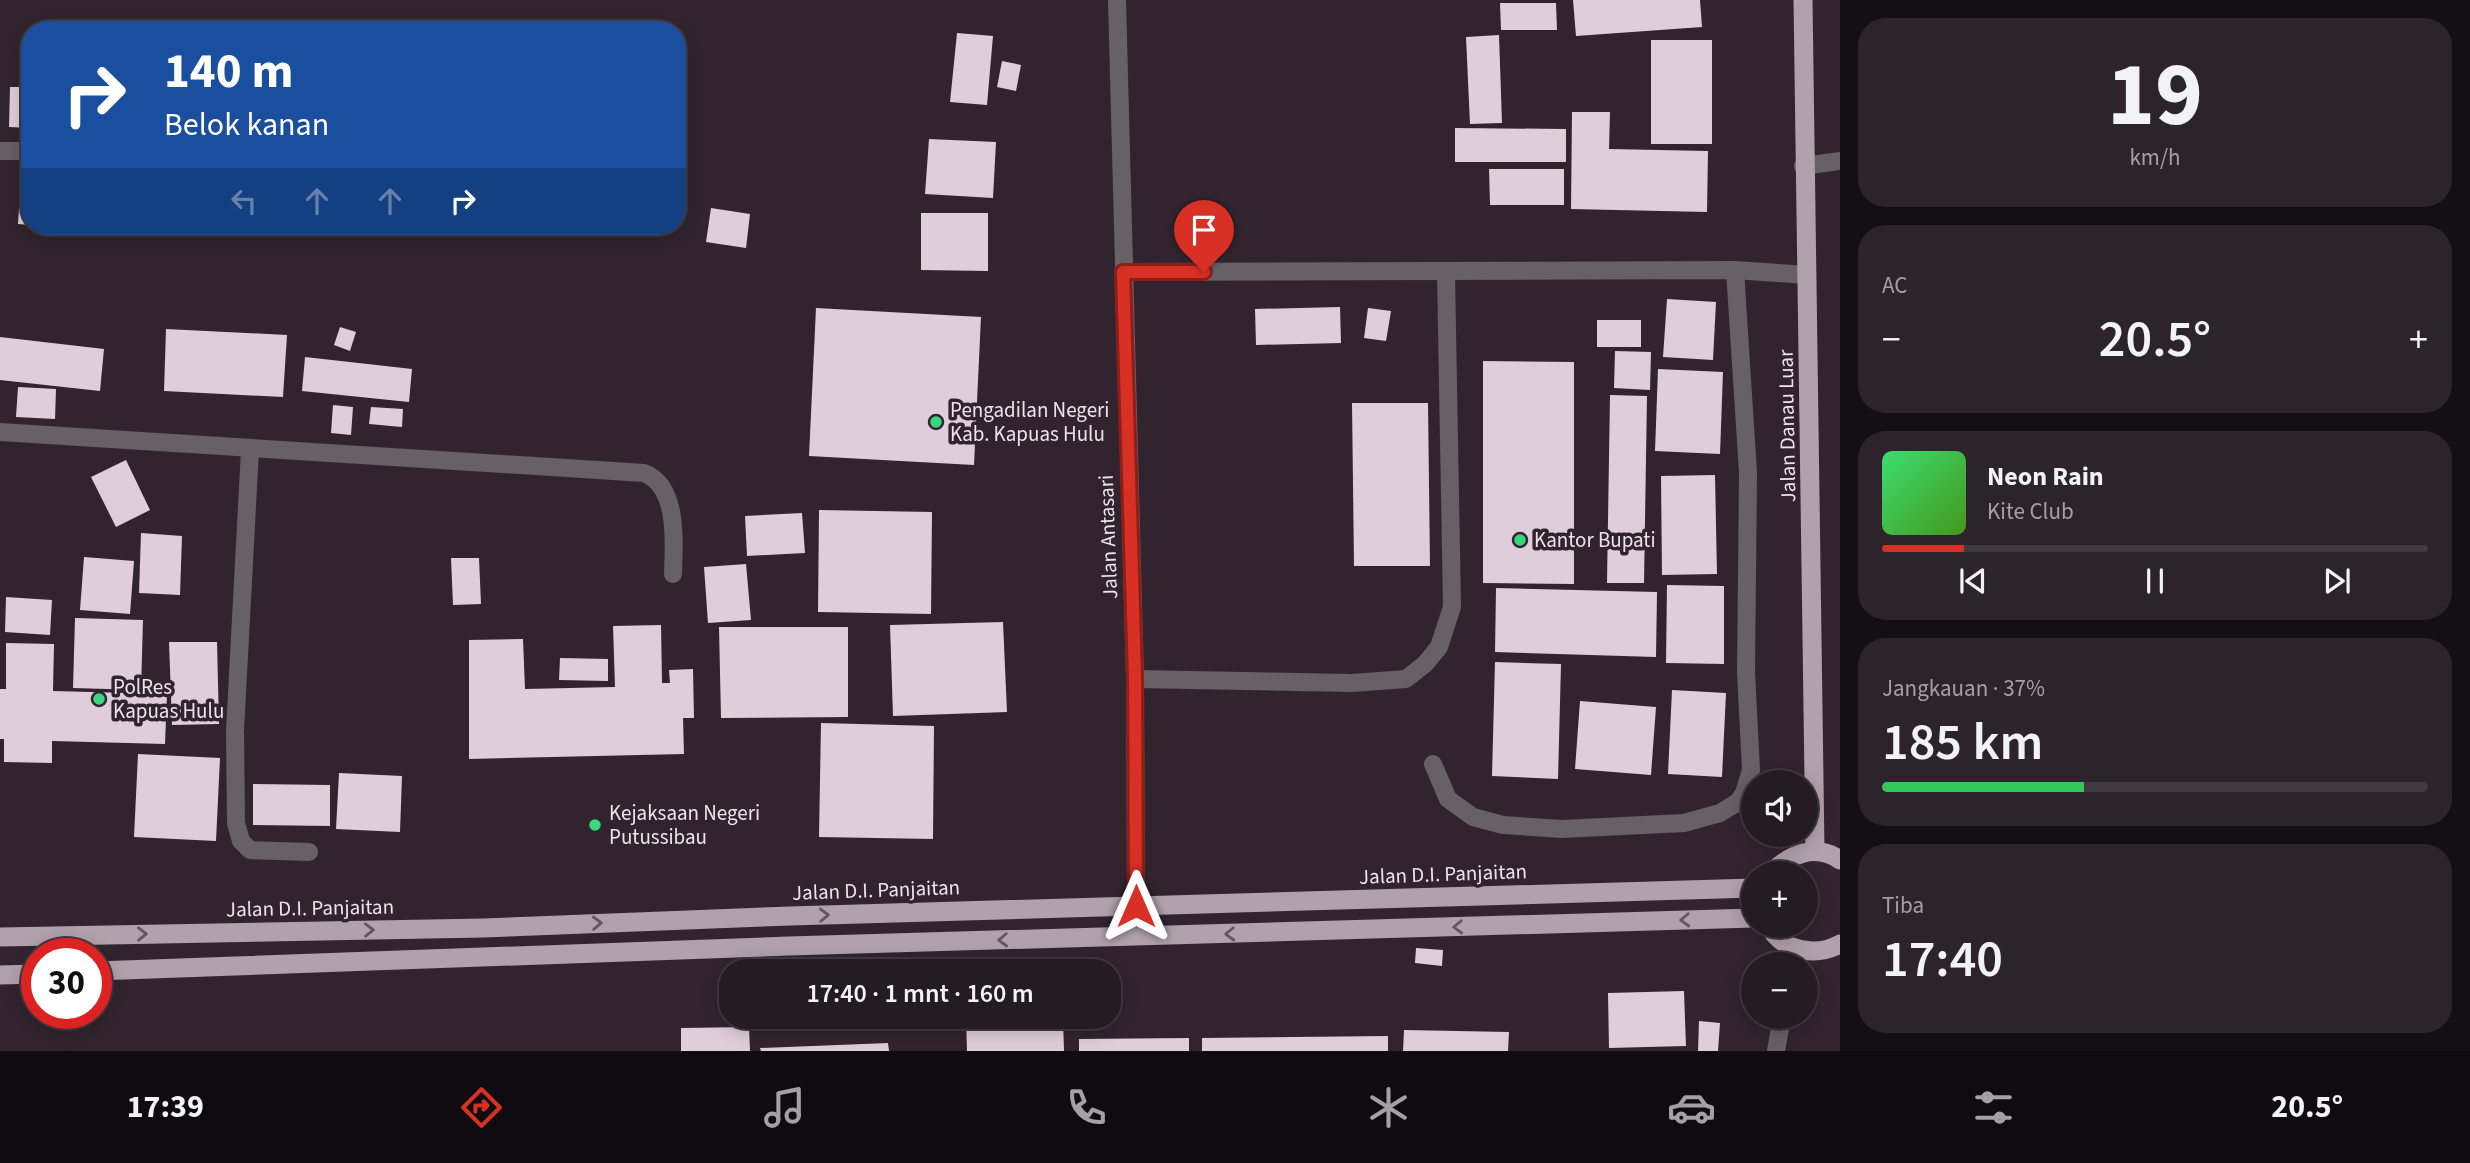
<!DOCTYPE html>
<html lang="id">
<meta charset="utf-8">
<style>
body{margin:0;font-family:"Source Sans 3",sans-serif;background:#2d242b;color:#f1f3f6;height:100vh;display:flex;flex-direction:column;font-size:26px;white-space:nowrap}
*{box-sizing:border-box;margin:0}
p{font-size:23px;color:#a3a1a6}
.icon{flex:none;width:38px;height:38px;fill:none;stroke:currentColor;stroke-width:2;stroke-linecap:round;stroke-linejoin:round}
.map{position:relative;flex:1;overflow:hidden}
.panel{display:flex;flex-direction:column;gap:18px;padding:18px;background:#140f13;width:630px}
.panel>*{flex:none}
.guide{position:absolute;left:21px;top:21px;width:665px;height:214px;border-radius:28px;box-shadow:0 4px 18px #0003,0 0 0 2px #423941;background:#1a4fa0;color:#fff;overflow:hidden}
.buttons{position:absolute;left:1741px;top:770px;display:grid;gap:14px}
.buttons a{display:grid;place-items:center;width:77px;height:77px;border-radius:50%;background:#251b23;box-shadow:0 4px 18px #0003,0 0 0 2px #423941;font-size:35px}
.speed{position:absolute;left:21px;top:938px;display:flex;gap:14px;font-size:35px;font-weight:700;text-align:center}
.speed>*{display:grid;place-content:center;width:91px;height:91px;border-radius:50%;background:#251b23;box-shadow:0 4px 18px #0003,0 0 0 2px #423941;line-height:1}
.speed .limit{border:10px solid #d22;background:#fff;color:#111}
.pin{position:absolute;display:grid;place-items:center;width:60px;height:60px;color:#fff;margin:-72px -30px;border-radius:50% 50% 50% 0;rotate:-45deg;box-shadow:0 0 7px #0007}
.pin .icon{rotate:45deg}
.me{position:absolute;width:77px;margin:-38px;rotate:0deg;stroke-linejoin:round;filter:drop-shadow(0 0 5px #0008)}
.turn{display:flex;align-items:center;gap:24px;height:147px;padding:0 28px;font-size:32px}
.turn .icon{width:91px;height:91px;stroke-width:2.5}
.turn b{display:block;font-size:49px;line-height:60px}
.lanes{display:flex;align-items:center;height:66px;padding:0 28px;background:#0003;justify-content:center;gap:35px;direction:ltr}
.lanes .off{opacity:.35}
.big{font-size:52px;font-weight:600;line-height:1.1}
.panel .widget{flex:1;display:flex;flex-direction:column;justify-content:center;gap:10px;min-width:0;padding:0 24px;border-radius:28px;background:#2d242b}
.panel .dial{align-items:center;gap:0}
.dial b{font-size:91px;line-height:1}
.song{display:flex;align-items:center;gap:21px}
.cover{width:84px;height:84px;border-radius:10px;background:linear-gradient(135deg,hsl(140 70% 55%),hsl(100 70% 35%))}
.played{height:7px;border-radius:4px;background:linear-gradient(90deg,#d93025 15%,#423941 15%)}
.keys{display:flex;justify-content:space-around;direction:ltr}
.heat{display:flex;justify-content:space-between;align-items:center;font-size:38px;direction:ltr}
.charge{height:10px;border-radius:5px;background:linear-gradient(90deg,#34c759 37%,#423941 0)}
.trip{position:absolute;left:719px;top:959px;width:402px;height:70px;border-radius:28px;background:#251b23;box-shadow:0 4px 18px #0003,0 0 0 2px #423941;font-weight:600;line-height:70px;text-align:center}
.dock{display:flex;height:112px;justify-content:space-around;align-items:center;background:#0f0b0e;color:#a3a1a6}
.dock .icon{width:49px;height:49px}
.dock .on{color:#d93025}
.dock b{font-size:32px;color:#f1f3f6}
main{display:flex;flex:1;min-height:0}
.map>svg:first-child{display:block}
</style>
<main>
<div class="map">
<svg width="1840" height="1051" viewBox="0 0 1840 1051">
<rect width="100%" height="100%" fill="#31242f"/>
<g fill="#dfcddb">
<path d="M1573 0H1700L1702 27 1576 36Z"/>
<path d="M1500 3H1556L1557 30H1501Z"/>
<path d="M957 33 993 36 987 105 950 102Z"/>
<path d="M1499 35 1502 123 1470 124 1466 37Z"/>
<rect x="1651" y="40" width="61" height="104"/>
<path d="M1002 61 1021 65 1016 91 997 87Z"/>
<path d="M10 87H30V128L9 127Z"/>
<path d="M1572 112H1610L1609 149 1708 151 1707 212 1571 209Z"/>
<path d="M1455 128 1566 129V162H1455Z"/>
<path d="M929 139 996 142 993 198 925 194Z"/>
<path d="M1489 169H1564V205H1490Z"/>
<path d="M21 176 30 177V225L18 224Z"/>
<path d="M711 208 750 214 746 248 706 242Z"/>
<path d="M921 213H988V271L921 270Z"/>
<path d="M66 226H104L103 231Z"/>
<path d="M149 226H197V231L149 228Z"/>
<path d="M1667 299 1716 302 1713 360 1663 357Z"/>
<path d="M1340 307 1341 343 1256 345 1255 309Z"/>
<path d="M816 308 981 317 974 465 809 456Z"/>
<path d="M1368 308 1391 311 1386 341 1364 338Z"/>
<rect x="1597" y="320" width="44" height="27"/>
<path d="M340 327 356 332 350 351 334 345Z"/>
<path d="M166 329 287 335 283 397 164 391Z"/>
<path d="M0 337 104 349 100 391 0 380Z"/>
<path d="M1615 351 1651 352 1650 390 1614 388Z"/>
<path d="M305 357 412 369 409 402 302 391Z"/>
<path d="M1483 361 1574 362V584L1483 583Z"/>
<path d="M1658 369 1723 372 1720 454 1655 451Z"/>
<path d="M18 387 56 389 55 419 16 417Z"/>
<path d="M1610 395 1647 396 1644 583H1607Z"/>
<path d="M1352 403H1428L1430 566H1354Z"/>
<path d="M333 405 353 407 351 435 331 433Z"/>
<path d="M371 407 403 409 402 427 369 424Z"/>
<path d="M126 460 150 510 116 527 91 477Z"/>
<path d="M1715 475 1717 574 1662 575 1661 476Z"/>
<path d="M819 510 932 512 931 614 818 612Z"/>
<path d="M802 513 805 553 747 556 745 516Z"/>
<path d="M141 533 182 536 180 595 139 593Z"/>
<path d="M84 557 134 561 130 614 80 610Z"/>
<path d="M451 558H479L481 604 453 605Z"/>
<path d="M746 564 751 620 708 623 704 567Z"/>
<path d="M1667 585 1724 586V664L1666 663Z"/>
<path d="M1496 588 1657 592 1656 657 1495 652Z"/>
<path d="M6 597 52 600 50 635 5 632Z"/>
<path d="M75 618 143 620 141 690 73 688Z"/>
<path d="M1003 622 1007 712 893 716 890 625Z"/>
<path d="M661 625 662 683H670L669 670 693 669 694 718H683L684 754 469 759V640L523 639 525 689 615 687 613 626Z"/>
<path d="M719 627H848V717L721 718Z"/>
<path d="M169 642H217L219 724 172 725Z"/>
<path d="M6 643 54 644 53 691 167 694 165 744 52 741V763L4 762V739H0V689H6Z"/>
<path d="M560 658 608 659V681L559 680Z"/>
<path d="M1495 662 1561 664 1558 779 1492 776Z"/>
<path d="M1672 690 1726 693 1722 777 1668 774Z"/>
<path d="M1580 701 1656 707 1651 775 1575 769Z"/>
<path d="M821 723 934 726 933 839 819 837Z"/>
<path d="M138 754 220 758 216 841 134 837Z"/>
<path d="M339 773 402 776 400 832 336 829Z"/>
<path d="M253 784 330 785V826L253 825Z"/>
<path d="M1416 948 1443 950 1442 966 1415 963Z"/>
<path d="M1684 991 1686 1046 1609 1048 1608 993Z"/>
<path d="M966 1017H1063L1064 1051H967Z"/>
<path d="M1699 1021 1720 1023 1718 1051H1698Z"/>
<path d="M749 1027 750 1051H681V1028Z"/>
<path d="M1404 1030 1509 1032 1508 1051H1403Z"/>
<path d="M1388 1036V1051H1202V1038Z"/>
<path d="M1189 1038V1051H1079V1039Z"/>
<path d="M888 1043 889 1051H761L760 1048Z"/>
</g>
<g fill="none" stroke-linecap="round" stroke-linejoin="round">
<g stroke="#676065" stroke-width="18">
<path d="M0 432 644 473C679 486 674 544 673 574"/>
<path d="M250 450 235 731 236 823 241 841 250 850 309 852"/>
<path d="M1135 679 1352 683 1406 679 1425 664 1439 647 1452 607 1446 273"/>
<path d="M1433 764 1448 799 1473 817 1503 825 1562 829 1684 823 1720 813 1738 802 1744 793 1751 770 1746 672 1748 473 1735 270"/>
</g>
<g stroke="#676065" stroke-width="18">
<path d="M1117 0 1135 679 1136 906"/>
<path d="M0 151H30"/>
<path d="M1803 166 1840 161"/>
<path d="M1123 272 1735 270 1807 275"/>
<path d="M1792 964 1794 949"/>
<path d="M1776 1051 1782 1017"/>
</g>
<g stroke="#b1a1ad" stroke-width="19">
<path d="M1803 0 1815 851"/>
<path d="M1771 873C1790 854 1816 843 1840 860"/>
<path d="M1769 926C1783 952 1816 957 1840 944"/>
<path d="M0 937 483 928 790 916 1754 888"/>
<path d="M96 971 789 946 1754 918"/>
<path d="M0 975 37 974"/>
</g>
</g>
<defs><path id="oneway-chevron" d="M-2-3.5L2.5 0L-2 3.5" fill="none" stroke-width="1.6" stroke-linecap="round" stroke-linejoin="round" transform="scale(1.75)"/></defs>
<g stroke="#645661">
<use href="#oneway-chevron" transform="translate(824 915) rotate(-2)"/>
<use href="#oneway-chevron" transform="translate(1685 920) rotate(178)"/>
<use href="#oneway-chevron" transform="translate(597 923) rotate(-2)"/>
<use href="#oneway-chevron" transform="translate(1458 927) rotate(178)"/>
<use href="#oneway-chevron" transform="translate(369 930) rotate(-1)"/>
<use href="#oneway-chevron" transform="translate(142 934) rotate(-1)"/>
<use href="#oneway-chevron" transform="translate(1230 934) rotate(178)"/>
<use href="#oneway-chevron" transform="translate(1003 940) rotate(178)"/>
</g>
<g fill="none" stroke-linecap="round" stroke-linejoin="round">
<defs>
<path id="route" d="M1136 906 1135 678 1123 272H1204"/>
</defs>
<use href="#route" stroke="#8d1f18" stroke-width="18"/>
<use href="#route" stroke="#d93025" stroke-width="12"/>
</g>
<g fill="#3bd77e" stroke="#31242f" stroke-width="2.5">
<circle cx="936" cy="422" r="7"/>
<circle cx="1520" cy="540" r="7"/>
<circle cx="99" cy="699" r="7"/>
<circle cx="595" cy="825" r="7"/>
</g>
<g text-anchor="middle" dominant-baseline="central" stroke-width="7" stroke-linejoin="round" paint-order="stroke">
<g font-size="21" fill="#ede4eb" stroke="#31242f" text-anchor="start">
<text x="950" y="410">Pengadilan Negeri<tspan x="950" dy="24">Kab. Kapuas Hulu</tspan></text>
<text x="1534" y="540">Kantor Bupati</text>
<text x="113" y="687">PolRes<tspan x="113" dy="24">Kapuas Hulu</tspan></text>
<text x="609" y="813">Kejaksaan Negeri<tspan x="609" dy="24">Putussibau</tspan></text>
</g>
<g font-size="21" fill="#ede4eb" stroke="#31242f">
<text transform="translate(1787 426) rotate(-91)">Jalan Danau Luar</text>
<text transform="translate(1108 537) rotate(-92)">Jalan Antasari</text>
<text transform="translate(1443 874) rotate(-2)">Jalan D.I. Panjaitan</text>
<text transform="translate(876 890) rotate(-2)">Jalan D.I. Panjaitan</text>
<text transform="translate(310 908) rotate(-1)">Jalan D.I. Panjaitan</text>
</g>
</g>
</svg>
<div class="buttons">
<a><svg class="icon" aria-label="sound" viewBox="0 0 24 24"><path d="M4 9h4l5-4v14l-5-4H4zM17 9q2 3 0 6"/></svg></a>
<a>+</a>
<a>−</a>
</div>
<div class="speed"><div class="limit">30</div></div>
<div class="pin" style="left:1204px;top:272px;background:#d93025"><svg class="icon" aria-label="arrive" viewBox="0 0 24 24"><path d="M6 21V4h12l-3 4 3 4H6"/></svg></div>
<svg class="me" style="left:1136px;top:906px" viewBox="-20 -20 40 40"><path d="M0-17L14 15 0 8-14 15z" fill="#d93025" stroke="#fff" stroke-width="4"/></svg>
<div class="trip">17:40 · 1 mnt · 160 m</div>
<div class="guide">
<div class="turn"><svg class="icon" aria-label="right" viewBox="0 0 24 24"><path d="M7 20v-9h11M14 6l5 5-5 5"/></svg><div><b>140 m</b>Belok kanan</div></div>
<div class="lanes"><svg class="icon off" aria-label="left" viewBox="0 0 24 24"><path d="M17 20v-9H6M10 6l-5 5 5 5"/></svg><svg class="icon off" aria-label="ahead" viewBox="0 0 24 24"><path d="M12 20V5M6 11l6-6 6 6"/></svg><svg class="icon off" aria-label="ahead" viewBox="0 0 24 24"><path d="M12 20V5M6 11l6-6 6 6"/></svg><svg class="icon" aria-label="right" viewBox="0 0 24 24"><path d="M7 20v-9h11M14 6l5 5-5 5"/></svg></div>
</div>
</div>
<section class="panel">
<div class="widget dial"><b>19</b><p>km/h</p></div>
<div class="widget"><p>AC</p>
<div class="heat"><a>−</a><b class="big">20.5°</b><a>+</a></div>
</div>
<div class="widget">
<div class="song"><i class="cover"></i><div><b>Neon Rain</b><p>Kite Club</p></div></div>
<div class="played"></div>
<div class="keys"><svg class="icon" aria-label="previous" viewBox="0 0 24 24"><path d="M18 5L8 12l10 7zM5 5v14"/></svg><svg class="icon" aria-label="pause" viewBox="0 0 24 24"><path d="M8 5v14M16 5v14"/></svg><svg class="icon" aria-label="next" viewBox="0 0 24 24"><path d="M6 5l10 7-10 7zM19 5v14"/></svg></div>
</div>
<div class="widget"><p>Jangkauan · 37%</p><b class="big">185 km</b><div class="charge"></div></div>
<div class="widget"><p>Tiba</p><b class="big">17:40</b></div>
</section>
</main>
<nav class="dock">
<b>17:39</b>
<svg class="icon on" aria-label="directions" viewBox="0 0 24 24"><path d="M12 3l9 9-9 9-9-9zM9 14v-3h6M13 9l2 2-2 2"/></svg>
<svg class="icon" aria-label="music" viewBox="0 0 24 24"><path d="M9 18V5l10-2v13"/><circle cx="6" cy="18" r="3"/><circle cx="16" cy="16" r="3"/></svg>
<svg class="icon" aria-label="phone" viewBox="0 0 24 24"><path d="M5 4h4l2 5-3 2q2 4 5 5l2-3 5 2v4C11 20 4 13 5 4z"/></svg>
<svg class="icon" aria-label="climate" viewBox="0 0 24 24"><path d="M12 3v18M4 7l16 10M4 17L20 7"/></svg>
<svg class="icon" aria-label="car" viewBox="0 0 24 24"><path d="M5 17H2v-5l4-1 3-4h7l3 4 3 1v5h-3M9 17h6M6 11h13"/><circle cx="7" cy="17" r="2"/><circle cx="17" cy="17" r="2"/></svg>
<svg class="icon" aria-label="filters" viewBox="0 0 24 24"><path d="M4 7h16M4 17h16"/><circle cx="9" cy="7" r="2"/><circle cx="15" cy="17" r="2"/></svg>
<b>20.5°</b>
</nav>
